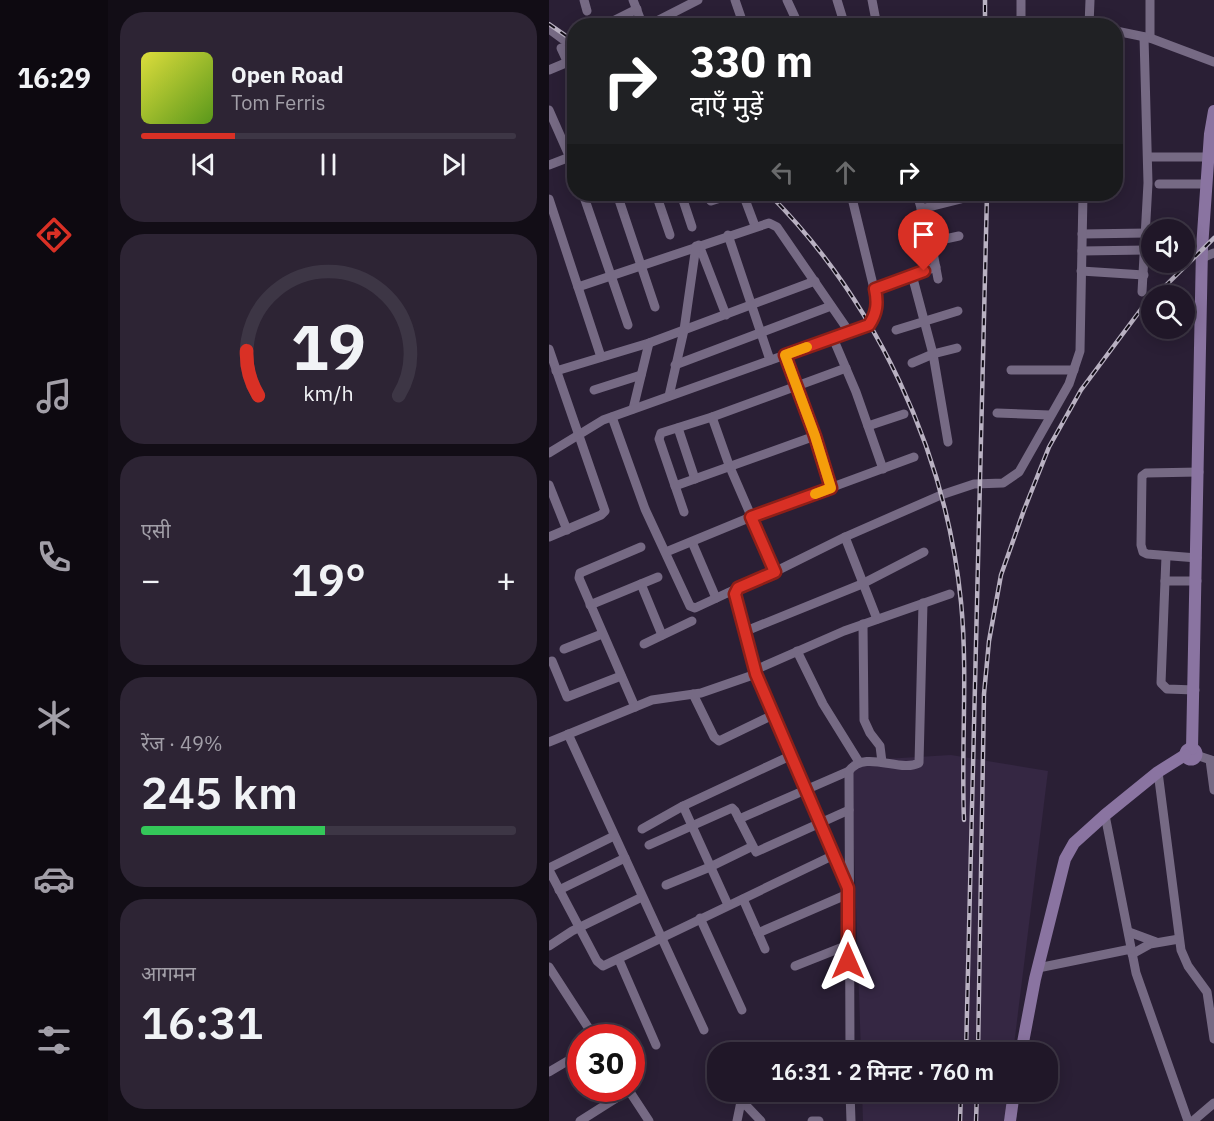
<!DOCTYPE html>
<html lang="hi">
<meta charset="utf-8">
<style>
body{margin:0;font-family:"IBM Plex Sans","Noto Sans Devanagari",sans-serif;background:#2d2434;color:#f1f3f6;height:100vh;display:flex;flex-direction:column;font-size:22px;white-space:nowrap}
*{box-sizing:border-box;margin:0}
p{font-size:20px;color:#a29fa8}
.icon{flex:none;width:33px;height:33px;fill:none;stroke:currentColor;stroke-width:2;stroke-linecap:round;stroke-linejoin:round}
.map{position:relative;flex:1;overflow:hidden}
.panel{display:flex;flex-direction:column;gap:12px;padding:12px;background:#120d16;width:441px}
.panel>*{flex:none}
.banner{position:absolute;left:18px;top:18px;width:556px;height:183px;border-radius:24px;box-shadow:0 3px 15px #0003,0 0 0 2px #3d3645;background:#202124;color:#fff;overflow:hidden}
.controls{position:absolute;left:592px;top:219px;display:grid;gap:12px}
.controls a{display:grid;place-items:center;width:54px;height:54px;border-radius:50%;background:#201728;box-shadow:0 3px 15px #0003,0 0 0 2px #3d3645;font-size:30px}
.speed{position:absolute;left:18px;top:1024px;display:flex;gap:12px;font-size:30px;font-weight:700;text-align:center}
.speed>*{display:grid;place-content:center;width:78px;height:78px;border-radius:50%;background:#201728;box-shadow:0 3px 15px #0003,0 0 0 2px #3d3645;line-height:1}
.speed .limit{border:9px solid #d22;background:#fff;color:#111}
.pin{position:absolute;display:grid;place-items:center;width:51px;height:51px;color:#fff;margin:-62px -26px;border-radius:50% 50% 50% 0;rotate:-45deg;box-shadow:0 0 6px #0007}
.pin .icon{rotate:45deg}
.me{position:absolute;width:66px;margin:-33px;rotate:0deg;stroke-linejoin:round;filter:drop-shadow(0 0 4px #0008)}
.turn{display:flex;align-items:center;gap:21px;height:126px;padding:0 24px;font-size:27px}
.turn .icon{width:78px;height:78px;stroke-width:2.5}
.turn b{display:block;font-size:42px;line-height:51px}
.lanes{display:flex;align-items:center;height:57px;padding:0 24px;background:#0003;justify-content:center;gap:30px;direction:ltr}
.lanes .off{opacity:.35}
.big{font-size:45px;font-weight:600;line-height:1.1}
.panel .card{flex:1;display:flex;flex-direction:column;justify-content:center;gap:9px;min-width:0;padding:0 21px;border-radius:24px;background:#2d2434}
.panel .dial{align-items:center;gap:0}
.dial svg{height:156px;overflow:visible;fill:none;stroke:#3d3645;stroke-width:7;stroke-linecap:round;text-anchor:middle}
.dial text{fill:#f1f3f6;stroke:none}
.song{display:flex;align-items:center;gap:18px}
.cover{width:72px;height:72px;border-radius:9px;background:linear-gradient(135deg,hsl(60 70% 55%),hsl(90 70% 35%))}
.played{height:6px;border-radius:3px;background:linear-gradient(90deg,#d93025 25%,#3d3645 25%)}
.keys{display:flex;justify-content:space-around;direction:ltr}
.heat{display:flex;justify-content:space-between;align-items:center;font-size:33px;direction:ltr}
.charge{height:9px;border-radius:4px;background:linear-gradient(90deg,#34c759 49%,#3d3645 0)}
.trip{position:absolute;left:158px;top:1042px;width:351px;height:60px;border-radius:24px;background:#201728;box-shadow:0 3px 15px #0003,0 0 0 2px #3d3645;font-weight:600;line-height:60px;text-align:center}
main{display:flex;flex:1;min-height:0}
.tab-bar{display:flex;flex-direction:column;width:108px;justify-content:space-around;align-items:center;background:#0d0910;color:#a29fa8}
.tab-bar .icon{width:42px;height:42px}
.tab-bar .on{color:#d93025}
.tab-bar b{font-size:27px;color:#f1f3f6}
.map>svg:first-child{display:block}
</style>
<main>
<nav class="tab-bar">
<b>16:29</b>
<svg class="icon on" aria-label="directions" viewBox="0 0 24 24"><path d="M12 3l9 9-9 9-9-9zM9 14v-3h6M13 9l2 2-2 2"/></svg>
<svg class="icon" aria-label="music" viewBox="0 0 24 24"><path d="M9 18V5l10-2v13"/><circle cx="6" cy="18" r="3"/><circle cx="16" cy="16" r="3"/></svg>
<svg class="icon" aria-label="phone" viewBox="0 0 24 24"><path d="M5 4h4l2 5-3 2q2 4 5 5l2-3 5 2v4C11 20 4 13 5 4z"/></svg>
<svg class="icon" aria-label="climate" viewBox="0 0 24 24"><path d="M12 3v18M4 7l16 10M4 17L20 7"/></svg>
<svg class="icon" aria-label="car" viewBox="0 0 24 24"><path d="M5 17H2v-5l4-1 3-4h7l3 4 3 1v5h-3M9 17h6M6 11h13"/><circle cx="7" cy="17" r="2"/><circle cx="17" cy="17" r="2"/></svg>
<svg class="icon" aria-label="filters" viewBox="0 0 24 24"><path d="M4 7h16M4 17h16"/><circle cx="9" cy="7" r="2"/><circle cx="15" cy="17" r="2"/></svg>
</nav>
<section class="panel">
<div class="card">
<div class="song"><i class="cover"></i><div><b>Open Road</b><p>Tom Ferris</p></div></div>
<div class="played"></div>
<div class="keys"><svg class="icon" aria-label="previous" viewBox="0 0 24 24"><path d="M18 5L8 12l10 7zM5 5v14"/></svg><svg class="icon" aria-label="pause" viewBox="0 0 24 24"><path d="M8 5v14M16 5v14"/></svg><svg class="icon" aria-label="next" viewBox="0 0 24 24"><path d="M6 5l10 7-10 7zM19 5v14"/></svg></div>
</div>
<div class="card dial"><svg viewBox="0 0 100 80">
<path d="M14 69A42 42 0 1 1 86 69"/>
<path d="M14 69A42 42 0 0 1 8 46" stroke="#d93025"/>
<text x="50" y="56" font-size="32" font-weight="700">19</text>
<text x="50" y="72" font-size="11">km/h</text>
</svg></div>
<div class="card"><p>एसी</p>
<div class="heat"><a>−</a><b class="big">19°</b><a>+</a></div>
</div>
<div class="card"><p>रेंज · 49%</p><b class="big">245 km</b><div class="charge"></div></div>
<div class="card"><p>आगमन</p><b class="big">16:31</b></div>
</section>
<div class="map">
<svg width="665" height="1121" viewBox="0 0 665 1121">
<rect width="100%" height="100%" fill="#2a1f35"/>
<g fill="#352743">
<path d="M402 755 499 771 464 1053H312L302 761Z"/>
<path d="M313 1092H459L455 1121H314Z"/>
</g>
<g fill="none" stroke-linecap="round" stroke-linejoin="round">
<g stroke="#766a84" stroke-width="9">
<path d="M35 0 38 11"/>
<path d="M84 0 94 26"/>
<path d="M186 0 195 26"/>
<path d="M238 0 250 26"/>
<path d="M288 0 296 26"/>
<path d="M323 0 328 26"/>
<path d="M472 25 516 26"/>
<path d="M54 26 88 9"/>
<path d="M98 26 149 0"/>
<path d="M399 26 416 23"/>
<path d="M472 26V0"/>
<path d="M540 26 541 0"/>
<path d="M0 29 26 48"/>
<path d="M567 31 601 38 665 62"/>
<path d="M601 38V0"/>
<path d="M12 48 26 78"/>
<path d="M0 70 19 62"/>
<path d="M0 110 26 169"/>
<path d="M600 157H660"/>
<path d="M0 165 26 155"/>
<path d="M610 184H658"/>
<path d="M34 194 79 325"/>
<path d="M68 194 106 307"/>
<path d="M107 194 121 235"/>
<path d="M132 194 143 227"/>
<path d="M156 194 162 201 184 194"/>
<path d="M194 194 206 226"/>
<path d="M368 194 382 242 389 279"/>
<path d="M0 199 52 357"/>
<path d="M372 209 412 199"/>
<path d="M533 234 598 233"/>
<path d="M179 235 221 360"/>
<path d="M382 242 410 236"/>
<path d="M150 245 177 315"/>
<path d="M533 251 597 250"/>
<path d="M653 258 665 253"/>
<path d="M532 271 595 275"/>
<path d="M363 275 384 354 399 442"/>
<path d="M29 287 220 223 228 227 301 333"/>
<path d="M326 289 387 267"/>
<path d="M593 292 599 183 595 37"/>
<path d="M347 330 409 311"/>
<path d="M284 338 307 392 334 469"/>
<path d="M0 349 56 511 52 515 0 537"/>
<path d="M236 355 266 436 282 488"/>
<path d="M363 363 384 354 408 348"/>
<path d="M126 365 282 306"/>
<path d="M462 370H525"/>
<path d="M7 371 100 343 266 281"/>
<path d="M45 390 92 375"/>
<path d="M120 396 135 330 147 246"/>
<path d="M84 409 100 343"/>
<path d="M448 413 500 415"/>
<path d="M63 417 96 509 141 606 146 608 189 588"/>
<path d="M163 417 180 465 226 571"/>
<path d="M319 426 355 414"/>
<path d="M129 428 146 479"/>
<path d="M0 453 54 420 320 325 325 317 328 301 302 194"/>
<path d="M0 485 18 530"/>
<path d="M126 486 266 436"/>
<path d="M135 512 110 439 112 433 163 417 297 368"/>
<path d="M296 537 328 619"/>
<path d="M143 542 167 598"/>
<path d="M117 552 202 517 365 457"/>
<path d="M617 556 612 683 618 689 646 690"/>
<path d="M648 558 598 554 594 552 592 545 593 476 597 473 650 472"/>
<path d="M616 581H648"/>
<path d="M92 584 113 635"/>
<path d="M41 605 109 577"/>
<path d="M314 624 315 720 321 733 331 746 333 762"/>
<path d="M197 631 313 584 375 552"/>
<path d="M95 644 143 621"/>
<path d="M15 649 53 634"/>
<path d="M248 651 274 704 310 762"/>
<path d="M3 661 18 697 72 676"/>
<path d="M206 670 295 631 401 594"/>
<path d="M144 694 165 737 170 741 224 715"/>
<path d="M86 707 30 578 31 573 92 547"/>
<path d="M19 734 155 1030"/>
<path d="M0 742 103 700 152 693 207 674"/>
<path d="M647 755 665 761"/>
<path d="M661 760 665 790"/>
<path d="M609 772 632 950 639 966 658 992 665 1039"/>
<path d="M556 815 587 973 639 1121"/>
<path d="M190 819 300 771"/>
<path d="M93 829 134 806"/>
<path d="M100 845 183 808 186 811 207 852 300 810"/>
<path d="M0 868 65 836"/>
<path d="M0 870 48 961 54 966 285 855"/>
<path d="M117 885 161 867 202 847"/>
<path d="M299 888 207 674 186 594 187 591 296 537 392 495 425 484 454 483 470 472 520 384 531 351 534 194"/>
<path d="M10 890 76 858"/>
<path d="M194 899 216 949"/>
<path d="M179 905 134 806 241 756"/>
<path d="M151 918 193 1010"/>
<path d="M580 932 607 942"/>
<path d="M209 933 299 894"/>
<path d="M0 946 23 931 93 897"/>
<path d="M583 954 601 944 630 939"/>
<path d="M70 960 107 1045"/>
<path d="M246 966 299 945"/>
<path d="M0 967 46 1038"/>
<path d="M489 968 582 949"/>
<path d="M301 1053 300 771C316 749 351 773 370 763L374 603"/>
<path d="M0 1072 32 1053"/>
<path d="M79 1089 100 1121"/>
<path d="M301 1092 302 1121"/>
<path d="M192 1100 212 1121"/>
<path d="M31 1121 80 1090"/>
<path d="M188 1121 194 1092"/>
<path d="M263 1121H270"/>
<path d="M644 1121 665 1103"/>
</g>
<g stroke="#8a74a1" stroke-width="12">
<circle cx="642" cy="754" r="5.5"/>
<path d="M643 749 653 248 661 134 665 111"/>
<path d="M472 1053 486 979 516 859 525 843 556 815 609 772 636 755"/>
<path d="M461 1121 465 1092"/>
</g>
<defs>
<g id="rail">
<path d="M0 24 26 42"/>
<path d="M436 26V0"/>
<path d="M220 194C327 301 397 451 412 602 419 674 412 747 415 820"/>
<path d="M606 296 665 238"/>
<path d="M417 1053 438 194"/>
<path d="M429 1053 435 694 440 641 452 575 475 510 500 447 532 390 593 308 603 298"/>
<path d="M411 1121 412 1092"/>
<path d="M427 1121 428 1092"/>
</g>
</defs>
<use href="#rail" stroke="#b9b1c2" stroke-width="4.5"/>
<use href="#rail" stroke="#100b15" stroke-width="2" stroke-dasharray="7" stroke-linecap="butt"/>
</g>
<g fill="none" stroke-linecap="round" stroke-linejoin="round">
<defs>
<path id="route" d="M299 961V888L207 674 186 594 189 588 226 572 202 517 282 488 266 436 236 355 320 325C328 313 329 303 326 289L375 271"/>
</defs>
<use href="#route" stroke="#8d1f18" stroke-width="15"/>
<use href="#route" stroke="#d93025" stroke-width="10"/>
<path stroke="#f59e0b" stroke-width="10" d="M258 347 236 355 266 436 282 488 266 494"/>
</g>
</svg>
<div class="controls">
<a><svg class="icon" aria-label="sound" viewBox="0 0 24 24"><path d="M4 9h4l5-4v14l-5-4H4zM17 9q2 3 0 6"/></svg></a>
<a><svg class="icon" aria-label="search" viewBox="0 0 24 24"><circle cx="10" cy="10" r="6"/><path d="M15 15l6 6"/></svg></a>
</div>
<div class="speed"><div class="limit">30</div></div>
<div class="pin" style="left:375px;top:271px;background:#d93025"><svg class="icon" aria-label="arrive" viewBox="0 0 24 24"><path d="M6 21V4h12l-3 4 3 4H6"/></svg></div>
<svg class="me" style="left:299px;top:961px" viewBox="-20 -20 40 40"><path d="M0-17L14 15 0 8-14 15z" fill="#d93025" stroke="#fff" stroke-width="4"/></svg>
<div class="trip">16:31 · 2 मिनट · 760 m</div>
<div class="banner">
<div class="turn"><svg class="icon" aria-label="right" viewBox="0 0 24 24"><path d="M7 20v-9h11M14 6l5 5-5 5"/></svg><div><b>330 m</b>दाएँ मुड़ें</div></div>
<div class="lanes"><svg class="icon off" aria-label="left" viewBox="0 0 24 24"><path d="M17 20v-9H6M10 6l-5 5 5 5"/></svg><svg class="icon off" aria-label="ahead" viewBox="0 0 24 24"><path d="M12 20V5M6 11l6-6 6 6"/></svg><svg class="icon" aria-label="right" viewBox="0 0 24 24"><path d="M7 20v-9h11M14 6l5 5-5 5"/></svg></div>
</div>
</div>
</main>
